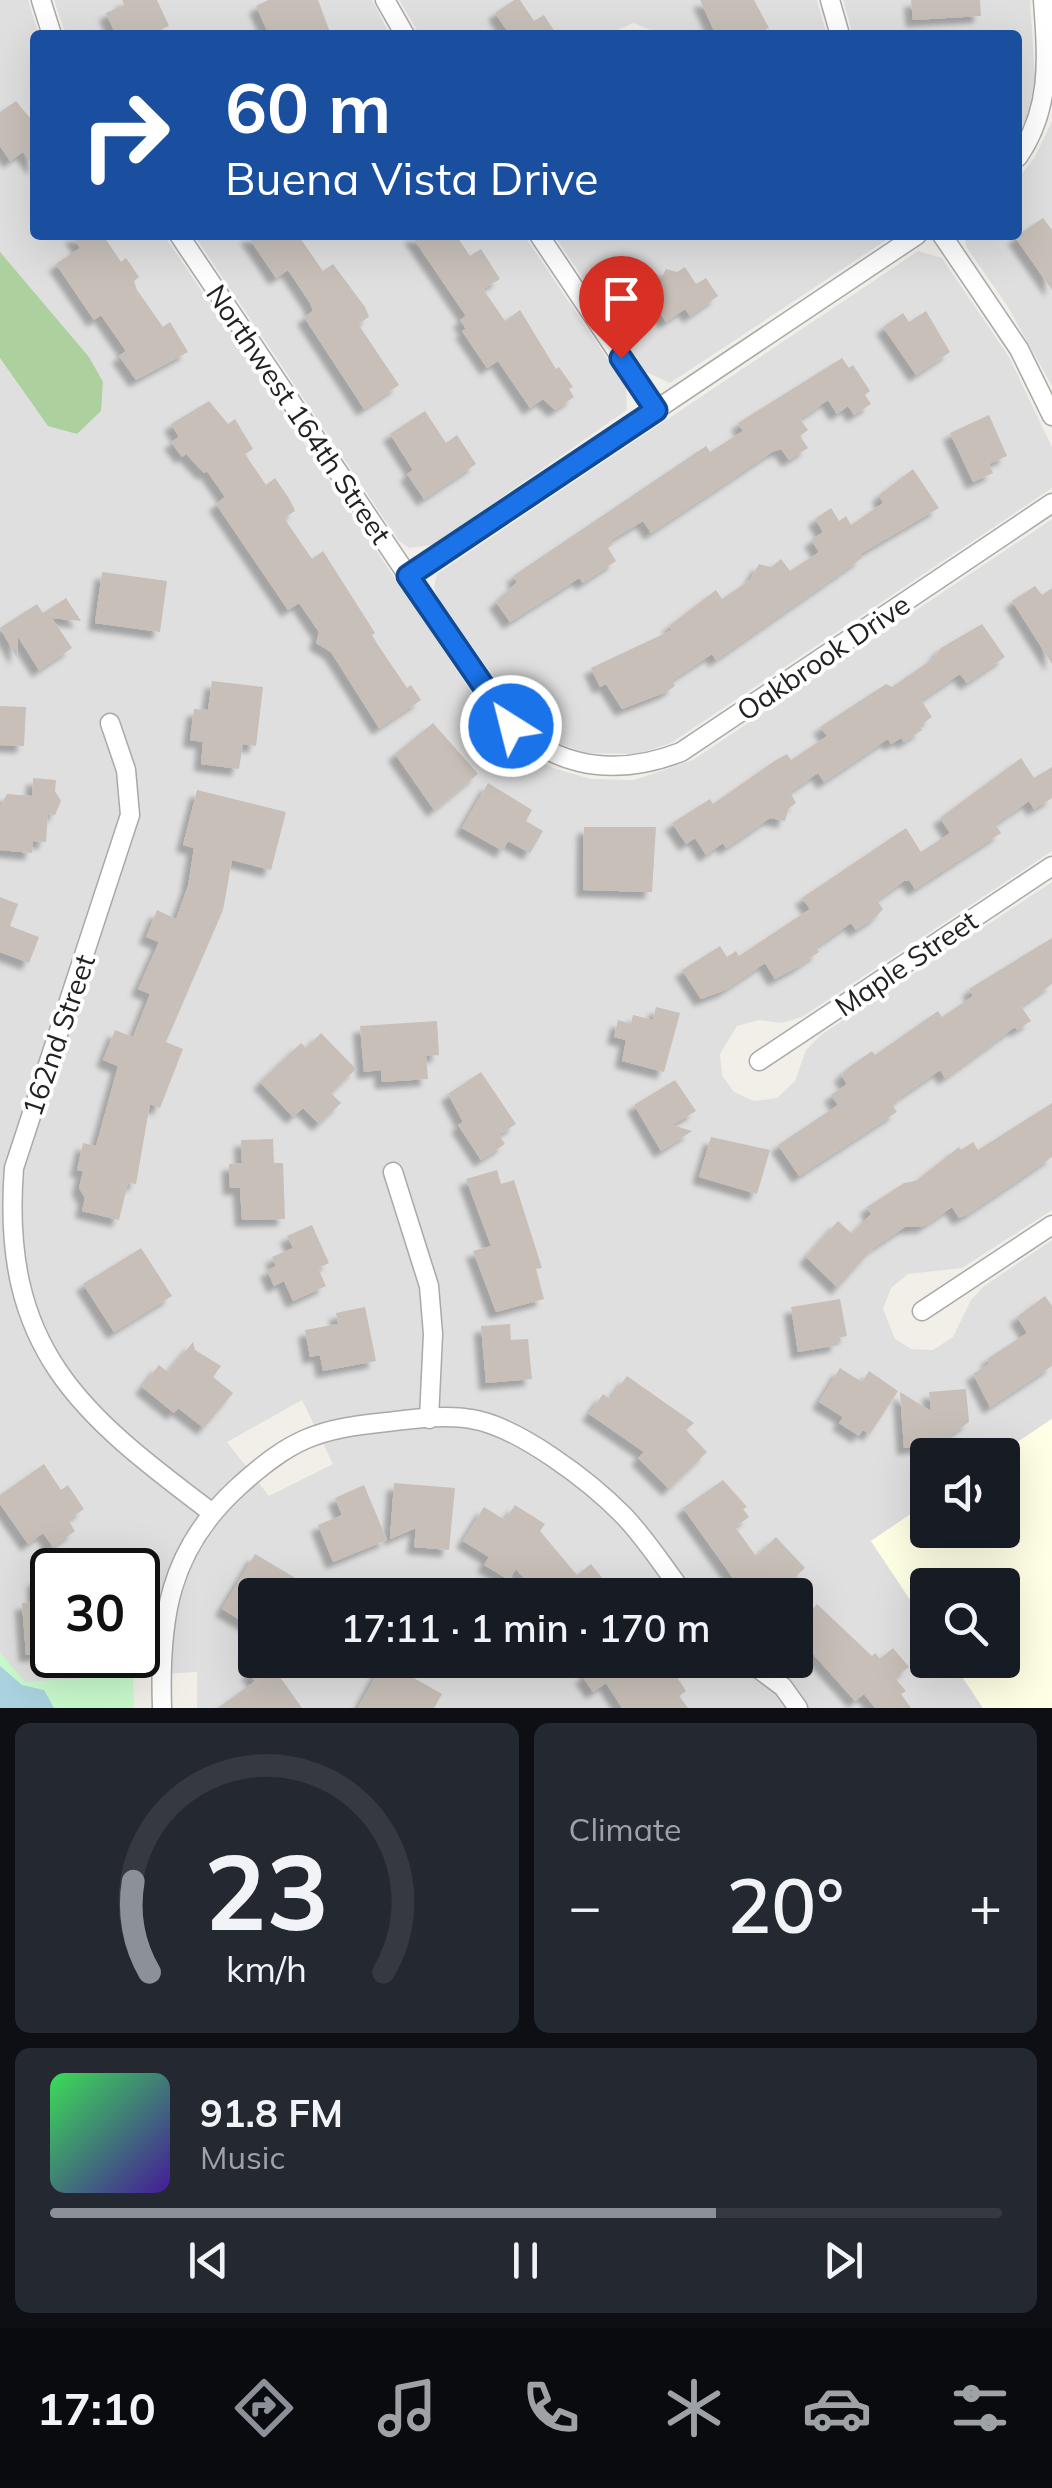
<!DOCTYPE html>
<meta charset="utf-8">
<style>
body{margin:0;font-family:Mulish,sans-serif;background:#242831;color:#f1f3f6;height:100vh;display:flex;flex-direction:column;font-size:38px;white-space:nowrap}
*{box-sizing:border-box;margin:0}
p{font-size:32px;color:#9ea1a6}
.icon{flex:none;width:55px;height:55px;fill:none;stroke:currentColor;stroke-width:2;stroke-linecap:round;stroke-linejoin:round}
.map{position:relative;height:1708px;overflow:hidden}
.side{display:flex;flex-direction:column;gap:15px;padding:15px;background:#0d0f14;flex:1}
.side>*{flex:none}
.guide{position:absolute;left:30px;top:30px;width:992px;height:210px;border-radius:10px;box-shadow:0 10px 40px #0002;background:#1a4fa0;color:#fff;overflow:hidden}
.controls{position:absolute;left:910px;top:1438px;display:grid;gap:20px}
.controls a{display:grid;place-items:center;width:110px;height:110px;border-radius:10px;background:#171b24;box-shadow:0 10px 40px #0002;font-size:50px}
.speed{position:absolute;left:30px;top:1548px;display:flex;gap:20px;font-size:50px;font-weight:700;text-align:center}
.speed>*{display:grid;place-content:center;width:130px;height:130px;border-radius:50%;background:#171b24;box-shadow:0 10px 40px #0002;line-height:1}
.speed .limit{border:5px solid #111;border-radius:15px;background:#fff;color:#111}
.pin{position:absolute;display:grid;place-items:center;width:85px;height:85px;color:#fff;margin:-102px -42px;border-radius:50% 50% 50% 0;rotate:-45deg;box-shadow:0 0 10px #0007}
.pin .icon{rotate:45deg}
.me{position:absolute;width:110px;margin:-55px;rotate:324deg;stroke-linejoin:round;filter:drop-shadow(0 0 8px #0008)}
.turn{display:flex;align-items:center;gap:35px;height:210px;padding:0 30px;font-size:45px}
.turn .icon{width:130px;height:130px;stroke-width:2.5}
.turn b{display:block;font-size:70px;line-height:85px}
.big{font-size:75px;font-weight:600;line-height:1.1}
.side .widget{flex:1;display:flex;flex-direction:column;justify-content:center;gap:15px;min-width:0;padding:0 35px;border-radius:15px;background:#242831}
.side .dial{align-items:center;gap:0}
.dial svg{height:260px;overflow:visible;fill:none;stroke:#363941;stroke-width:7;stroke-linecap:round;text-anchor:middle}
.dial text{fill:#f1f3f6;stroke:none}
.song{display:flex;align-items:center;gap:30px}
.cover{width:120px;height:120px;border-radius:15px;background:linear-gradient(135deg,hsl(130 70% 55%),hsl(260 70% 35%))}
.played{height:10px;border-radius:5px;background:linear-gradient(90deg,#8c9099 70%,#363941 70%)}
.keys{display:flex;justify-content:space-around;direction:ltr}
.heat{display:flex;justify-content:space-between;align-items:center;font-size:55px;direction:ltr}
.side .tiles{flex:1;display:grid;gap:15px;grid-template-columns:1fr 1fr}
.widget:last-child{grid-column:span 2}
.trip{position:absolute;left:238px;top:1578px;width:575px;height:100px;border-radius:10px;background:#171b24;box-shadow:0 10px 40px #0002;font-weight:600;line-height:100px;text-align:center}
.dock{display:flex;height:160px;justify-content:space-around;align-items:center;background:#090b0e;color:#9ea1a6}
.dock .icon{width:70px;height:70px}
.dock .on{color:#8c9099}
.dock b{font-size:45px;color:#f1f3f6}
.map>svg:first-child{display:block}
</style>
<div class="map">
<svg width="1052" height="1708" viewBox="0 0 1052 1708">
<defs>
<filter id="shadow"><feDropShadow dx="-7" dy="7" stdDeviation="2.5" flood-color="#0004"/></filter>
</defs>
<rect width="100%" height="100%" fill="#f2efe9"/>
<g fill="#e0dfdf" fill-rule="evenodd">
<path d="M0 0H28L39 35H35V235H164L491 721 519 749 553 768 591 779 634 780 693 760 1052 519V851L802 1017 782 1023 759 1020 737 1026 720 1054 722 1075 734 1092 754 1101 777 1098 795 1081 806 1050 821 1035 1052 882V1210L962 1268 908 1274 891 1288 883 1309 895 1339 911 1349 933 1350 953 1337 971 1300 983 1287 1052 1240V1419L998 1455H928L927 1503 871 1541 927 1625 928 1660H951L983 1708H197V1672L24 1682 0 1652ZM302 1400 333 1464 269 1496 227 1442ZM52 1570H138V1655H52ZM255 1595H795V1660H255Z"/>
<path d="M54 0H372L390 35H66Z"/>
<path d="M399 0H817L827 35H663L633 23 607 35H420Z"/>
<path d="M843 0H1030L1035 78 1029 111 1018 136V35H853Z"/>
<path d="M1052 121V386L1008 307 967 248 964 235H1018V178L1035 157Z"/>
<path d="M194 235H524L626 387 627 410 433 545 409 548 399 541Z"/>
<path d="M554 235H894L670 383 646 372Z"/>
<path d="M918 251 942 258 1009 357 1052 447V488L671 743 638 754 586 753 553 741 525 721 438 598 434 587 437 574Z"/>
</g>
<path fill="#ffffe5" d="M1052 1419V1708H983L951 1660H1002V1585H928L927 1625 871 1541 927 1503 928 1530H1002V1455H998Z"/>
<path fill="#add19e" d="M0 252 89 357 103 382 101 411 77 434 48 426 0 358Z"/>
<path fill="#c8facc" d="M0 1652 25 1682 133 1675 134 1708H0Z"/>
<path fill="#aad3df" d="M0 1666 22 1685 44 1690 54 1708H0Z"/>
<g fill="#c7bfb8" filter="url(#shadow)">
<path d="M122 0H157L169 26 148 35H116L106 13 124 5Z"/>
<path d="M268 0H318L331 35H269L256 6Z"/>
<path d="M514 0H520L534 21 544 15 557 35H510L495 13Z"/>
<path d="M700 0H754L769 28 755 35H716Z"/>
<path d="M911 0H980L981 16 913 20Z"/>
<path d="M16 101 35 124V169L23 152 10 161 0 146V112Z"/>
<path d="M1043 218 1052 230V290L1015 237Z"/>
<path d="M72 235H103L121 262 126 258 139 277 134 281 137 290 163 327 170 322 188 352 136 380 119 356 126 351 101 315 94 320 56 264 80 248Z"/>
<path d="M247 235H298L323 271 333 264 365 307 369 317 358 324 399 385 364 409 304 317 313 311 310 303 288 270 276 278Z"/>
<path d="M411 235H456L470 256 481 249 500 279 483 289 505 321 520 310 556 369 559 367 573 387 569 389 574 397 555 410 543 399 530 408 498 361 487 368 462 331 466 329 460 320 466 316Z"/>
<path d="M685 267 696 284 706 278 718 296 690 316 685 309 666 322 647 292 658 284 666 269 677 272Z"/>
<path d="M926 311 950 352 916 375 883 327 903 313 909 322Z"/>
<path d="M842 358 849 368 853 365 870 391 865 395 871 404 854 415 848 406 837 414 828 400 800 419 808 430 800 436 808 448 789 460 781 449 772 452 651 533 643 521 611 540 613 544 608 548 616 561 583 583 579 578 510 622 496 602 517 582 513 576 706 446 710 452 743 431 738 423Z"/>
<path d="M209 401 228 424 235 419 253 449 245 454 266 485 275 478 290 500 295 511 284 518 312 559 323 551 375 633 372 635 378 645 407 688 411 685 421 700 379 728 331 652 316 643 319 632 299 603 288 610 216 504 225 497 207 471 204 473 186 454 182 457 171 442 179 437 171 424Z"/>
<path d="M425 411 446 443 457 435 476 464 424 499 407 474 413 470 390 434Z"/>
<path d="M989 415 1007 456 989 464 993 473 973 482 950 433Z"/>
<path d="M913 469 939 508 860 554 862 558 716 660 712 654 672 680 675 686 666 692 622 709 606 684 600 687 591 668 672 630 669 626 716 590 722 599 750 580 759 564 771 567 781 559 790 571 819 552 811 540 823 532 815 519 831 508 839 521 846 516 851 525 883 503 879 495Z"/>
<path d="M102 572 167 581 160 632 95 623Z"/>
<path d="M1035 586 1042 595 1052 588V664L1012 601Z"/>
<path d="M66 598 81 621 52 618 72 648 39 670 18 637 17 658 0 628 37 604 43 613Z"/>
<path d="M982 624 1005 657 967 683 960 674 921 700 932 717 919 726 922 730 904 742 901 738 891 744 888 739 824 782 818 773 790 792 796 803 788 809 785 821 770 818 726 848 723 843 706 855 695 838 686 844 672 823 710 799 713 804 776 760 787 754 791 760 827 736 820 727 886 684 892 687 934 658 941 648Z"/>
<path d="M212 681 263 687 256 746 243 744 239 769 201 764 203 742 190 740 194 709 208 710Z"/>
<path d="M0 706 26 707 24 746 0 745Z"/>
<path d="M433 723 478 774 434 810 395 754Z"/>
<path d="M1021 758 1034 778 1052 767V798L1034 809 1029 801 995 824 1001 833 915 889 909 880 904 881 877 900 883 909 876 917 856 930 851 923 816 947 819 952 799 966 775 979 765 963 725 990 701 999 682 970 720 946 727 957 736 951 739 956 810 909 802 898 906 828 921 852 950 833 940 818Z"/>
<path d="M33 778 56 780 55 791 61 801 55 815 48 814 46 842 33 841 32 853 0 850V807L7 794 32 796Z"/>
<path d="M488 783 532 810 526 821 543 831 530 853 508 841 503 851 462 828Z"/>
<path d="M197 790 286 812 271 870 232 860 223 910 166 1042 183 1049 160 1108 150 1104 136 1184 128 1183 119 1220 82 1211 85 1198 79 1188 83 1171 77 1170 83 1143 96 1146 118 1066 103 1060 115 1030 133 1037 150 994 138 989 159 942 146 937 157 910 176 919 188 886 194 848 183 845Z"/>
<path d="M584 827H656L652 892 583 890Z"/>
<path d="M0 897 18 904 10 926 39 937 29 963 0 952Z"/>
<path d="M1052 938V984L1021 1006 1031 1021 1017 1030 1015 1027 945 1078 940 1070 902 1096 893 1106 897 1112 799 1176 778 1145 838 1105 831 1095 847 1084 841 1075 848 1068 872 1051 875 1055 938 1011 942 1017 973 996 969 989Z"/>
<path d="M656 1007 680 1013 664 1072 622 1061 626 1040 614 1037 618 1020 631 1024 633 1015 653 1020Z"/>
<path d="M437 1021 439 1055 426 1056 428 1079 382 1082 381 1070 364 1072 360 1026Z"/>
<path d="M321 1033 356 1069 331 1093 341 1103 319 1124 303 1108 293 1117 260 1082 301 1043 306 1048Z"/>
<path d="M481 1072 516 1124 499 1135 505 1144 481 1160 458 1125 463 1122 448 1094Z"/>
<path d="M675 1080 696 1111 672 1125 692 1131 661 1151 634 1105Z"/>
<path d="M1052 1103V1157L968 1214 959 1218 952 1207 924 1226 905 1227 873 1248 838 1288 806 1257 838 1221 852 1234 871 1214 867 1207 904 1183 916 1181 959 1147 961 1150 973 1142 978 1150Z"/>
<path d="M711 1137 770 1150 757 1194 699 1177Z"/>
<path d="M273 1139 274 1163H283L285 1219 242 1220 240 1188H230L229 1164 242 1163 241 1140Z"/>
<path d="M497 1170 501 1184 514 1180 542 1268 536 1269 544 1299 496 1312 473 1251 491 1246 466 1179Z"/>
<path d="M312 1225 329 1263 318 1268 326 1286 293 1301 284 1281 274 1286 267 1270 276 1266 272 1257 293 1248 287 1236Z"/>
<path d="M141 1248 172 1296 114 1332 83 1284Z"/>
<path d="M1045 1296 1052 1306V1366L990 1407 973 1374 990 1363 987 1359 1027 1333 1017 1317Z"/>
<path d="M840 1299 847 1336 837 1338 838 1345 798 1352 791 1307Z"/>
<path d="M365 1307 376 1361 323 1371 320 1355 310 1357 305 1330 338 1324 336 1313Z"/>
<path d="M510 1324 511 1340 528 1339 532 1379 486 1383 481 1326Z"/>
<path d="M193 1342 195 1350 221 1366 213 1377 233 1393 204 1428 178 1408 174 1413 142 1387 159 1365 168 1372Z"/>
<path d="M840 1368 862 1382 869 1371 898 1391 870 1434 863 1430 859 1436 839 1423 843 1417 819 1402Z"/>
<path d="M627 1376 694 1423 686 1430 707 1452 669 1489 638 1458 644 1452 589 1414 603 1394 610 1399Z"/>
<path d="M966 1389 969 1422 945 1439 929 1440 930 1445 904 1448 900 1392 931 1411 929 1392Z"/>
<path d="M44 1464 61 1490 68 1485 84 1509 68 1520 75 1531 53 1547 43 1533 28 1544 0 1504V1495Z"/>
<path d="M723 1480 747 1507 743 1509 749 1517 735 1527 756 1556 776 1537 805 1568 775 1595H745L683 1508Z"/>
<path d="M394 1483 455 1488 449 1550 414 1547 416 1528 390 1539Z"/>
<path d="M364 1485 387 1540 333 1562 318 1525 342 1515 335 1498Z"/>
<path d="M515 1505 545 1524 540 1531 577 1575 591 1564 616 1595H538L516 1569 509 1580 484 1565 489 1557 463 1541 484 1507 505 1520Z"/>
<path d="M255 1554 282 1570 324 1595H255V1629L222 1609Z"/>
<path d="M52 1578V1653L26 1655 22 1603 35 1602 34 1579Z"/>
<path d="M795 1598 810 1612 817 1604 872 1656 875 1653 880 1659 893 1648 909 1667 895 1678 906 1691 901 1694 911 1708H875L864 1694 855 1701 795 1634Z"/>
<path d="M268 1660 302 1708H218L255 1681 248 1672Z"/>
<path d="M580 1660H666L686 1691 679 1696 688 1708H622L606 1683 593 1692 582 1676 589 1672Z"/>
<path d="M384 1661 442 1694 434 1708H358Z"/>
</g>
<g fill="none" stroke-linecap="round" stroke-linejoin="round">
<defs>
<g id="street">
<path d="M41 0 52 35"/>
<path d="M385 0 405 35"/>
<path d="M830 0 840 35"/>
<path d="M1018 157C1052 108 1047 57 1043 0"/>
<path d="M179 235 494 704C542 766 609 780 681 752L1052 503"/>
<path d="M539 235 656 410"/>
<path d="M942 235 1019 349 1052 416"/>
<path d="M408 576 917 235"/>
<path d="M110 723 126 770 130 815 14 1168C0 1350 81 1414 211 1512"/>
<path d="M759 1061 1052 866"/>
<path d="M393 1172 429 1286 433 1334 429 1419"/>
<path d="M922 1311 1052 1225"/>
<path d="M747 1660 783 1687 798 1708"/>
<path d="M162 1708C159 1618 169 1550 238 1487 291 1439 316 1429 387 1422 413 1419 445 1414 471 1419 518 1426 591 1482 624 1516 647 1540 665 1569 685 1595"/>
</g>
</defs>
<use href="#street" stroke="#a9a9a9" stroke-width="21"/>
<use href="#street" stroke="#fff" stroke-width="18"/>
</g>
<g fill="none" stroke-linecap="round" stroke-linejoin="round">
<defs>
<path id="route" d="M511 726 408 576 656 410 621 358"/>
</defs>
<use href="#route" stroke="#114b97" stroke-width="25"/>
<use href="#route" stroke="#1a73e8" stroke-width="18"/>
</g>
<g text-anchor="middle" dominant-baseline="central" stroke-width="8" stroke-linejoin="round" paint-order="stroke">
<g font-size="28" fill="#222" stroke="#fff">
<text transform="translate(299 414) rotate(56)">Northwest 164th Street</text>
<text transform="translate(823 657) rotate(-34)">Oakbrook Drive</text>
<text transform="translate(906 963) rotate(-34)">Maple Street</text>
<text transform="translate(58 1035) rotate(-71)">162nd Street</text>
</g>
</g>
</svg>
<div class="controls">
<a><svg class="icon" aria-label="sound" viewBox="0 0 24 24"><path d="M4 9h4l5-4v14l-5-4H4zM17 9q2 3 0 6"/></svg></a>
<a><svg class="icon" aria-label="search" viewBox="0 0 24 24"><circle cx="10" cy="10" r="6"/><path d="M15 15l6 6"/></svg></a>
</div>
<div class="speed"><div class="limit">30</div></div>
<div class="pin" style="left:621px;top:358px;background:#d93025"><svg class="icon" aria-label="arrive" viewBox="0 0 24 24"><path d="M6 21V4h12l-3 4 3 4H6"/></svg></div>
<svg class="me" style="left:511px;top:726px" viewBox="-20 -20 40 40"><circle r="17" fill="#1a73e8" stroke="#fff" stroke-width="3"/><path d="M0-11L8 9 0 5-8 9z" fill="#fff"/></svg>
<div class="trip">17:11 · 1 min · 170 m</div>
<div class="guide">
<div class="turn"><svg class="icon" aria-label="right" viewBox="0 0 24 24"><path d="M7 20v-9h11M14 6l5 5-5 5"/></svg><div><b>60 m</b>Buena Vista Drive</div></div>
</div>
</div>
<section class="side">
<div class="tiles">
<div class="widget dial"><svg viewBox="0 0 100 80">
<path d="M14 69A42 42 0 1 1 86 69"/>
<path d="M14 69A42 42 0 0 1 9 41" stroke="#8c9099"/>
<text x="50" y="56" font-size="32" font-weight="700">23</text>
<text x="50" y="72" font-size="11">km/h</text>
</svg></div>
<div class="widget"><p>Climate</p>
<div class="heat"><a>−</a><b class="big">20°</b><a>+</a></div>
</div>
<div class="widget">
<div class="song"><i class="cover"></i><div><b>91.8 FM</b><p>Music</p></div></div>
<div class="played"></div>
<div class="keys"><svg class="icon" aria-label="previous" viewBox="0 0 24 24"><path d="M18 5L8 12l10 7zM5 5v14"/></svg><svg class="icon" aria-label="pause" viewBox="0 0 24 24"><path d="M8 5v14M16 5v14"/></svg><svg class="icon" aria-label="next" viewBox="0 0 24 24"><path d="M6 5l10 7-10 7zM19 5v14"/></svg></div>
</div>
</div>
</section>
<nav class="dock">
<b>17:10</b>
<svg class="icon on" aria-label="directions" viewBox="0 0 24 24"><path d="M12 3l9 9-9 9-9-9zM9 14v-3h6M13 9l2 2-2 2"/></svg>
<svg class="icon" aria-label="music" viewBox="0 0 24 24"><path d="M9 18V5l10-2v13"/><circle cx="6" cy="18" r="3"/><circle cx="16" cy="16" r="3"/></svg>
<svg class="icon" aria-label="phone" viewBox="0 0 24 24"><path d="M5 4h4l2 5-3 2q2 4 5 5l2-3 5 2v4C11 20 4 13 5 4z"/></svg>
<svg class="icon" aria-label="climate" viewBox="0 0 24 24"><path d="M12 3v18M4 7l16 10M4 17L20 7"/></svg>
<svg class="icon" aria-label="car" viewBox="0 0 24 24"><path d="M5 17H2v-5l4-1 3-4h7l3 4 3 1v5h-3M9 17h6M6 11h13"/><circle cx="7" cy="17" r="2"/><circle cx="17" cy="17" r="2"/></svg>
<svg class="icon" aria-label="filters" viewBox="0 0 24 24"><path d="M4 7h16M4 17h16"/><circle cx="9" cy="7" r="2"/><circle cx="15" cy="17" r="2"/></svg>
</nav>
